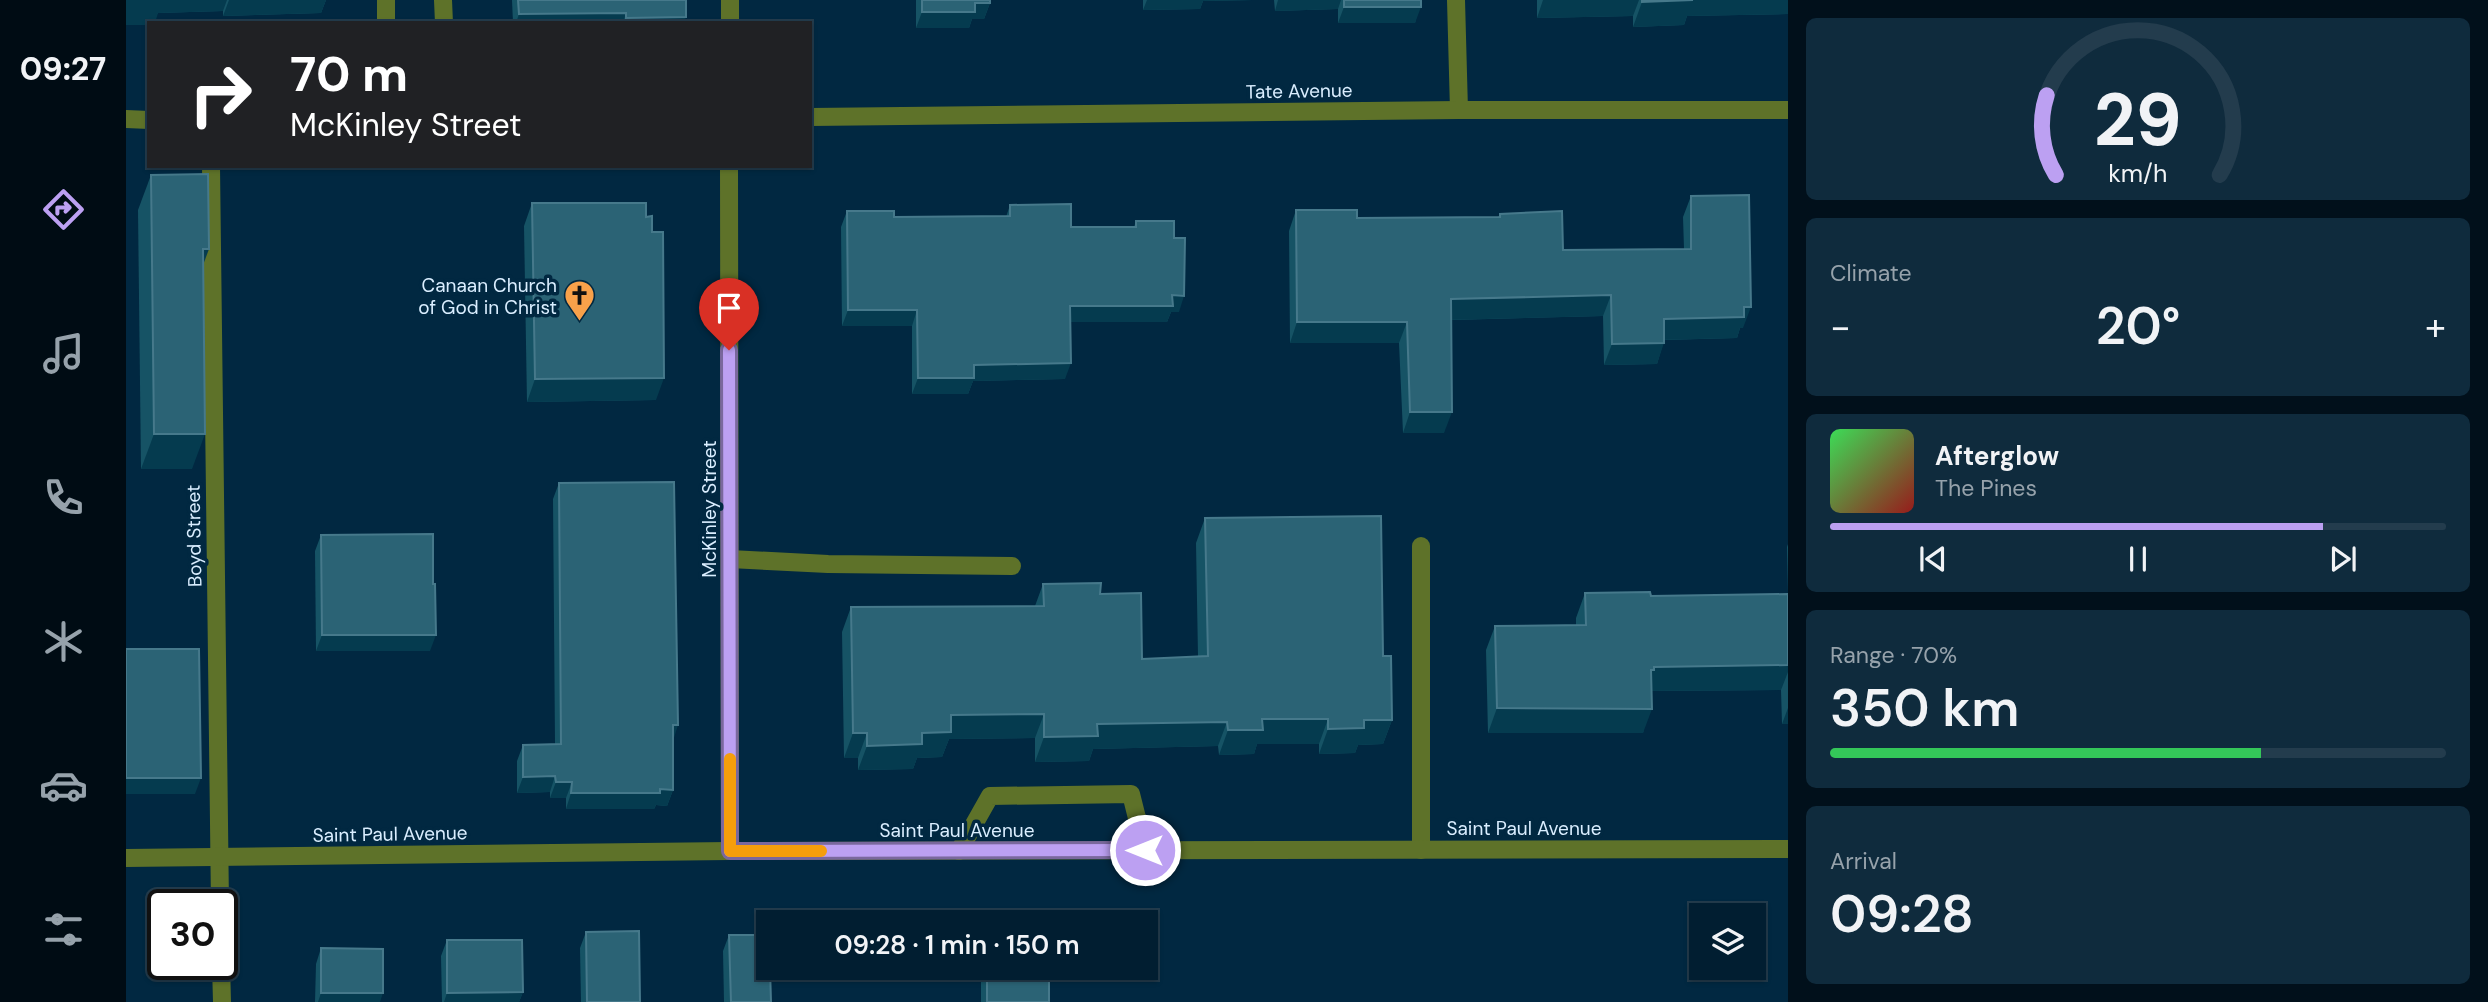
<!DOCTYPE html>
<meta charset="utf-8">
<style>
body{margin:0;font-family:"DM Sans",sans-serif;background:#0f2b3d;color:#f1f3f6;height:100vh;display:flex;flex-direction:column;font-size:26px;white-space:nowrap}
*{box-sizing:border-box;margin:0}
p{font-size:23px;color:#96a2ab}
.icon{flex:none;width:38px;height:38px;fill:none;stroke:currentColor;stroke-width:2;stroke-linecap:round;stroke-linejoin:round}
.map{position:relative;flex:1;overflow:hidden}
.side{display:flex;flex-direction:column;gap:18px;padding:18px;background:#01101b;width:700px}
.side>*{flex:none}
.hud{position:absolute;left:21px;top:21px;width:665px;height:147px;border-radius:0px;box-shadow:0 2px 5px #0004,0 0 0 2px #233c4d;background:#202124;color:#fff;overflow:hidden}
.buttons{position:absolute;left:1563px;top:903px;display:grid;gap:14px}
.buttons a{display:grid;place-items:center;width:77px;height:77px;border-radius:0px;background:#011e31;box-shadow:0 2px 5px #0004,0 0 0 2px #233c4d;font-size:35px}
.speed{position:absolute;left:21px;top:889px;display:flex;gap:14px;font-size:35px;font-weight:700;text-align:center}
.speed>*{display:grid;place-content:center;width:91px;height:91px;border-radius:50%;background:#011e31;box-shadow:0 2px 5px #0004,0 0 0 2px #233c4d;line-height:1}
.speed .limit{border:4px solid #111;border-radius:10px;background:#fff;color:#111}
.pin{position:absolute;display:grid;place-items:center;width:60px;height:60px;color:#fff;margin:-72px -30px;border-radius:50% 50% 50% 0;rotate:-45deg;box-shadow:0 0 7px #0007}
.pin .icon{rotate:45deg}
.me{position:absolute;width:77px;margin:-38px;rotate:270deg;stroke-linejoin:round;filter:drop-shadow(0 0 5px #0008)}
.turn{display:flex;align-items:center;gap:24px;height:147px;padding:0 28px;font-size:32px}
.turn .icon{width:91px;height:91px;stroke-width:2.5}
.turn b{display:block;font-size:49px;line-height:60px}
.big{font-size:52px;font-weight:600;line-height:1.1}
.side .card{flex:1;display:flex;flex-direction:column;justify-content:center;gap:10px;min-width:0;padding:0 24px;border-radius:10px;background:#0f2b3d}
.side .dial{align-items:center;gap:0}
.dial svg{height:182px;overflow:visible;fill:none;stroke:#233c4d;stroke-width:7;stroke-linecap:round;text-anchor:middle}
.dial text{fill:#f1f3f6;stroke:none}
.song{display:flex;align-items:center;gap:21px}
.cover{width:84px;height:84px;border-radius:10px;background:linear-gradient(135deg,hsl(130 70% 55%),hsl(0 70% 35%))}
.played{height:7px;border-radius:4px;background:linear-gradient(90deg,#bca0f2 80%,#233c4d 80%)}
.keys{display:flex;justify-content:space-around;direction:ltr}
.heat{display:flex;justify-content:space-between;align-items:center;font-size:38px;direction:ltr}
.charge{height:10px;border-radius:5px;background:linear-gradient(90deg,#34c759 70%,#233c4d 0)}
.trip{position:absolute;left:630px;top:910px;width:402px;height:70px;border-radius:0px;background:#011e31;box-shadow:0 2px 5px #0004,0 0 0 2px #233c4d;font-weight:600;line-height:70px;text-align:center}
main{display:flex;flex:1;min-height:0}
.dock{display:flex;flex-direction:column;width:126px;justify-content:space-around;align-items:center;background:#000c14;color:#96a2ab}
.dock .icon{width:49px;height:49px}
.dock .current{color:#bca0f2}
.dock b{font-size:32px;color:#f1f3f6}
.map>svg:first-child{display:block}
</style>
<main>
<nav class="dock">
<b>09:27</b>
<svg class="icon current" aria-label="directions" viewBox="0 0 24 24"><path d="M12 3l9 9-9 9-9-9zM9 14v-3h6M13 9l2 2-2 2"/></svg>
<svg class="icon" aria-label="music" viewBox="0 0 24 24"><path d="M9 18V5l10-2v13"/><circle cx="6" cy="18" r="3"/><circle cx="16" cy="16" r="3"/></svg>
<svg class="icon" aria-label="phone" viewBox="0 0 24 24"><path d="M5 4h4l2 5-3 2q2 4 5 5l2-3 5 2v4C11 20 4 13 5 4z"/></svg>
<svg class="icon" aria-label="climate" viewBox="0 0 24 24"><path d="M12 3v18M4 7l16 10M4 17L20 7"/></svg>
<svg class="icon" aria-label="car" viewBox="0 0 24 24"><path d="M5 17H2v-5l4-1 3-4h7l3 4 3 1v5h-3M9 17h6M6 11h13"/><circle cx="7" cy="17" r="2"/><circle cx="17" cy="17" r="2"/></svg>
<svg class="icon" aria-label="filters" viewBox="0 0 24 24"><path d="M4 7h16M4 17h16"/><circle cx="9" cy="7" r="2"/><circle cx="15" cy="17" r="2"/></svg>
</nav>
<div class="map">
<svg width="1662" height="1002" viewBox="0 0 1662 1002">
<rect width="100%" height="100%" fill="#012841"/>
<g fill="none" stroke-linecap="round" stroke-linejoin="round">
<g stroke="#5e7229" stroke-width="18">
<path d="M260 0V23"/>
<path d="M317 0 318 23"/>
<path d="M604 559 702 564 886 566"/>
<path d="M1295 850V546"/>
<path d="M833 851 864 796 1005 794 1019 850"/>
</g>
<g stroke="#5e7229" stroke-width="18">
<path d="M1330 0 1333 110"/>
<path d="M604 23V0"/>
<path d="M684 117 1333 110H1662"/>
<path d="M0 119 23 120"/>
<path d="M85 166 94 905"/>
<path d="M603 166 604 851"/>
<path d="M0 858 604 851 1662 849"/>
<path d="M95 964 96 1002"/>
</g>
</g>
<g fill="#165365">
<path d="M0 0H200L195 13 97 16V11L32 13 23 25H0Z"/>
<path d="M386 0H560L558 23H387Z"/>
<path d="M790 0H864V3L858 19H846L843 28H790Z"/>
<path d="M1017 0H1127L1077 1 1074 9 1017 10Z"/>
<path d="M1148 0H1295L1289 23H1212V9L1149 11Z"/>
<path d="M1411 0H1662V14L1561 16 1558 25 1507 27V16L1411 18Z"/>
<path d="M25 175 77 266 66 469H15L12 210Z"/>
<path d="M1565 196 1617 328H1614L1611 338 1538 340 1531 364 1478 365 1477 316 1326 320 1318 433H1277L1273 343H1164L1163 231 1170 210 1231 218 1372 217 1374 214 1437 250 1558 249 1557 217Z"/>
<path d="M406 203 520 217 530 400 401 402 398 226Z"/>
<path d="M884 205 945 227H1008L1010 221 1048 238 1053 312H1045L1041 322H944L939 379 847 381 842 394H786V326H716L715 227 721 211 768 217H880Z"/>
<path d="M433 483 547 741V790L541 806 530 805 528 809H440V798H424V792L391 793V761L397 745 429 744 427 499Z"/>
<path d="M1079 518 1257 656 1266 720 1257 744 1232 745 1229 753 1193 754V744H1131L1128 754 1093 755 1092 746 967 749 963 761 909 762V738L823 739 816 757 791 758 787 769 732 770V758H718L716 632 725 607 909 606 917 584 974 594 1016 659 1072 657 1070 543Z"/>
<path d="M195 535 304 651H190L189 551Z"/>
<path d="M1662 544V724H1656L1655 690 1526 691 1517 733H1362L1360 650 1369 626 1450 625V618L1459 593 1525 596 1662 594 1661 547Z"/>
<path d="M460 932 514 1002H455L454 948Z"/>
<path d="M603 935 645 1002H598L597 951Z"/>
<path d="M321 940 397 992 393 1002H316L315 956Z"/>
<path d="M195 948 254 1002H189L190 964Z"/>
<rect x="855" y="968" width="68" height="34"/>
</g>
<g fill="#053b4f">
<path d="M0 0H101L97 11 32 13 29 23H23V25H0Z"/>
<path d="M103 0H200L195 13 97 16Z"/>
<path d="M1021 0H1127L1077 1 1074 9 1017 10Z"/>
<path d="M1152 0H1215L1212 9 1149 11Z"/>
<path d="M1417 0H1513L1507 16 1411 18Z"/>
<path d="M1563 0H1662V14L1561 16 1558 25 1507 27 1516 2Z"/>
<path d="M849 3H864L858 19H846L843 28H790L796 12Z"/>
<path d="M1218 7H1295L1289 23H1212Z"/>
<path d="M500 13 497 23H390L393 14Z"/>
<path d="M560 17 558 23H498L500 18Z"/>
<path d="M77 249H83L70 284Z"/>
<path d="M1046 295 1058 296 1053 312H1045L1041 322H938L944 306Z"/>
<path d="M1485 295 1477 316 1318 320 1325 299Z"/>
<path d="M1618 307H1625L1617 328H1614L1611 338 1531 340 1538 319Z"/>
<path d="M722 310H791L786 326H716Z"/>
<path d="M1171 322H1281L1273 343H1164Z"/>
<path d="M1538 343 1531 364 1478 365 1486 344Z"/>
<path d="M945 363 939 379 847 381 842 394H786L792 378 848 365Z"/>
<path d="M538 378 530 400 401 402 409 379Z"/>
<path d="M1284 412H1326L1318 433H1277Z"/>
<path d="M28 434H79L66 469H15Z"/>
<path d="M196 635H310L304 651H190Z"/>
<path d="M1662 665V672L1655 690 1520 691 1525 670 1528 667Z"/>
<path d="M1371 708 1526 709 1517 733H1362Z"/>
<path d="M1662 708V724H1656Z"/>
<path d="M918 714 909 738 823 739 816 757 791 758 787 769 732 770 741 746 796 733 825 715Z"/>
<path d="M1136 719H1202L1193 744H1131L1128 754 1093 755 1102 730Z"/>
<path d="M1238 720H1266L1257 744 1232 745 1229 753 1193 754 1202 729Z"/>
<path d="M1101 722 1092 746 967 749 963 761 909 762 918 737 971 724Z"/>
<path d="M547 725H552L547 741Z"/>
<path d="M727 733H741L732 758H718Z"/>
<path d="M429 776 424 792 391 793 397 777Z"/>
<path d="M0 778H75L69 794H0Z"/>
<path d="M430 782H446L440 798H424Z"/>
<path d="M534 789 547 790 541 806 530 805 528 809H440L445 793Z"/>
<path d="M397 992 393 1002H318L321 993Z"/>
<path d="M195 993H257L254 1002H192Z"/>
</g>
<g fill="#2b6375" stroke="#46798b" stroke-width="2">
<path d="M392 0H560V17L500 18V13L393 14Z"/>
<path d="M796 0H864V3H849V12H796Z"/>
<rect x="1218" y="0" width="77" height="7"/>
<path d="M1516 0H1567L1516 2Z"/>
<path d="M82 174 83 249H77L79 434H28L25 175Z"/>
<path d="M1623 195 1625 307H1618V317L1538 319V343L1486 344 1485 295 1325 299 1326 412H1284L1281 322H1171L1170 210H1231V218L1374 217V214L1436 211 1437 250 1565 249V196Z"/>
<path d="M406 203H520V217L526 216V232H537L538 378 409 379Z"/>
<path d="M945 204V227H1010V221H1048V238H1059L1058 296 1046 295 1047 306H944L945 363 848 365V378H792L791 310H722L721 211H768V217L884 216V205Z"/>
<path d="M548 482 552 725H547V790L534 789V793H445L446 782H430L429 776 397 777V745L435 744 433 483Z"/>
<path d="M1255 516 1257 656H1265L1266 720H1238V728L1202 729V719H1136L1137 730H1102L1101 722 971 724 972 736 918 737V714L825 715V732L796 733V744L741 746V733H727L725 607 918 606 917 584 975 583 974 594 1015 593 1016 659 1082 656 1079 518Z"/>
<path d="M307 534V584H309L310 635H196L195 535Z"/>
<path d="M1524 592 1525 596 1662 594V665L1528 667V670H1525L1526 709 1371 708 1369 626 1460 625 1459 593Z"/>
<path d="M0 649H73L75 778H0Z"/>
<path d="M513 931 514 1002H461L460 932Z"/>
<path d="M603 935H642V968H644L645 1002H605Z"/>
<path d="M321 940H396L397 992 321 993Z"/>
<path d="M195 948 257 949V993H195Z"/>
<rect x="861" y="968" width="62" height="34"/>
</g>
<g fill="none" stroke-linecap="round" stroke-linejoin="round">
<defs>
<path id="route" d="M603 350 604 851 1019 850"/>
</defs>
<use href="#route" stroke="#7a689d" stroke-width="18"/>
<use href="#route" stroke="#bca0f2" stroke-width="12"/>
<path stroke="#f59e0b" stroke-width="12" d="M604 759V851H695"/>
</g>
<defs>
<symbol id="church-pin" viewBox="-11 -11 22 30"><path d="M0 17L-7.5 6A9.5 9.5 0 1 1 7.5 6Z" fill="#f8a14a" stroke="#012841"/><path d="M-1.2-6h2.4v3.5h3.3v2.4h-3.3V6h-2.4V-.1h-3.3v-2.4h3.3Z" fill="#111"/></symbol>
</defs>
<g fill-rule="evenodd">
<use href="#church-pin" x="436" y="278" width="35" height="47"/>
</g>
<g text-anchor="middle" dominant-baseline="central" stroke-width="7" stroke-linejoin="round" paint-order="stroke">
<g font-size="19" fill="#daeeff" stroke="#012841">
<text transform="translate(1173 91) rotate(-1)">Tate Avenue</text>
<text transform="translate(583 509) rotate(-90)">McKinley Street</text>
<text transform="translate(68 536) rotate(-91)">Boyd Street</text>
<text x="1398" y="828">Saint Paul Avenue</text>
<text x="831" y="830">Saint Paul Avenue</text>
<text transform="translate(264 834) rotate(-1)">Saint Paul Avenue</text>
</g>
<g font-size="19" fill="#daeeff" stroke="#012841" text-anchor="end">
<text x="431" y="285">Canaan Church<tspan x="431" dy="22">of God in Christ</tspan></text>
</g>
</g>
</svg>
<div class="buttons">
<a><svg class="icon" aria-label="layers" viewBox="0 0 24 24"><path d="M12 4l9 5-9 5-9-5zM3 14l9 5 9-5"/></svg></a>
</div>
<div class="speed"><div class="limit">30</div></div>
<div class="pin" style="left:603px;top:350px;background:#d93025"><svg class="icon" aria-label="arrive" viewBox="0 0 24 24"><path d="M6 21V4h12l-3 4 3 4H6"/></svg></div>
<svg class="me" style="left:1019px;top:850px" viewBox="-20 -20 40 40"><circle r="17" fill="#bca0f2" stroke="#fff" stroke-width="3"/><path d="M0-11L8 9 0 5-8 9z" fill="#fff"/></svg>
<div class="trip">09:28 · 1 min · 150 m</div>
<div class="hud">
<div class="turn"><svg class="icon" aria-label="right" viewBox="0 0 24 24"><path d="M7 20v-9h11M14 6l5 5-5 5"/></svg><div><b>70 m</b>McKinley Street</div></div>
</div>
</div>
<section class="side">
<div class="card dial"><svg viewBox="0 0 100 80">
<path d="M14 69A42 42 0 1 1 86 69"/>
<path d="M14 69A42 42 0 0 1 10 34" stroke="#bca0f2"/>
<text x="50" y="56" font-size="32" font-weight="700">29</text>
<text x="50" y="72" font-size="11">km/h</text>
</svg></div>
<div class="card"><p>Climate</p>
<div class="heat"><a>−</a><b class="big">20°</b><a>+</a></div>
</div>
<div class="card">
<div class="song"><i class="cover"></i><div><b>Afterglow</b><p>The Pines</p></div></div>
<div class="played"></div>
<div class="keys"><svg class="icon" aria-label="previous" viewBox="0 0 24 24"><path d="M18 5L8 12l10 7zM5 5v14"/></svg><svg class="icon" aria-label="pause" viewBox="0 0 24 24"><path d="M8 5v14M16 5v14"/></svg><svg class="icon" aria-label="next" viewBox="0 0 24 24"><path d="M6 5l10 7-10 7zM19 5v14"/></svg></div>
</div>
<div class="card"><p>Range · 70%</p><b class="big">350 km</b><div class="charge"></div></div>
<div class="card"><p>Arrival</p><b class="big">09:28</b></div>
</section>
</main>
